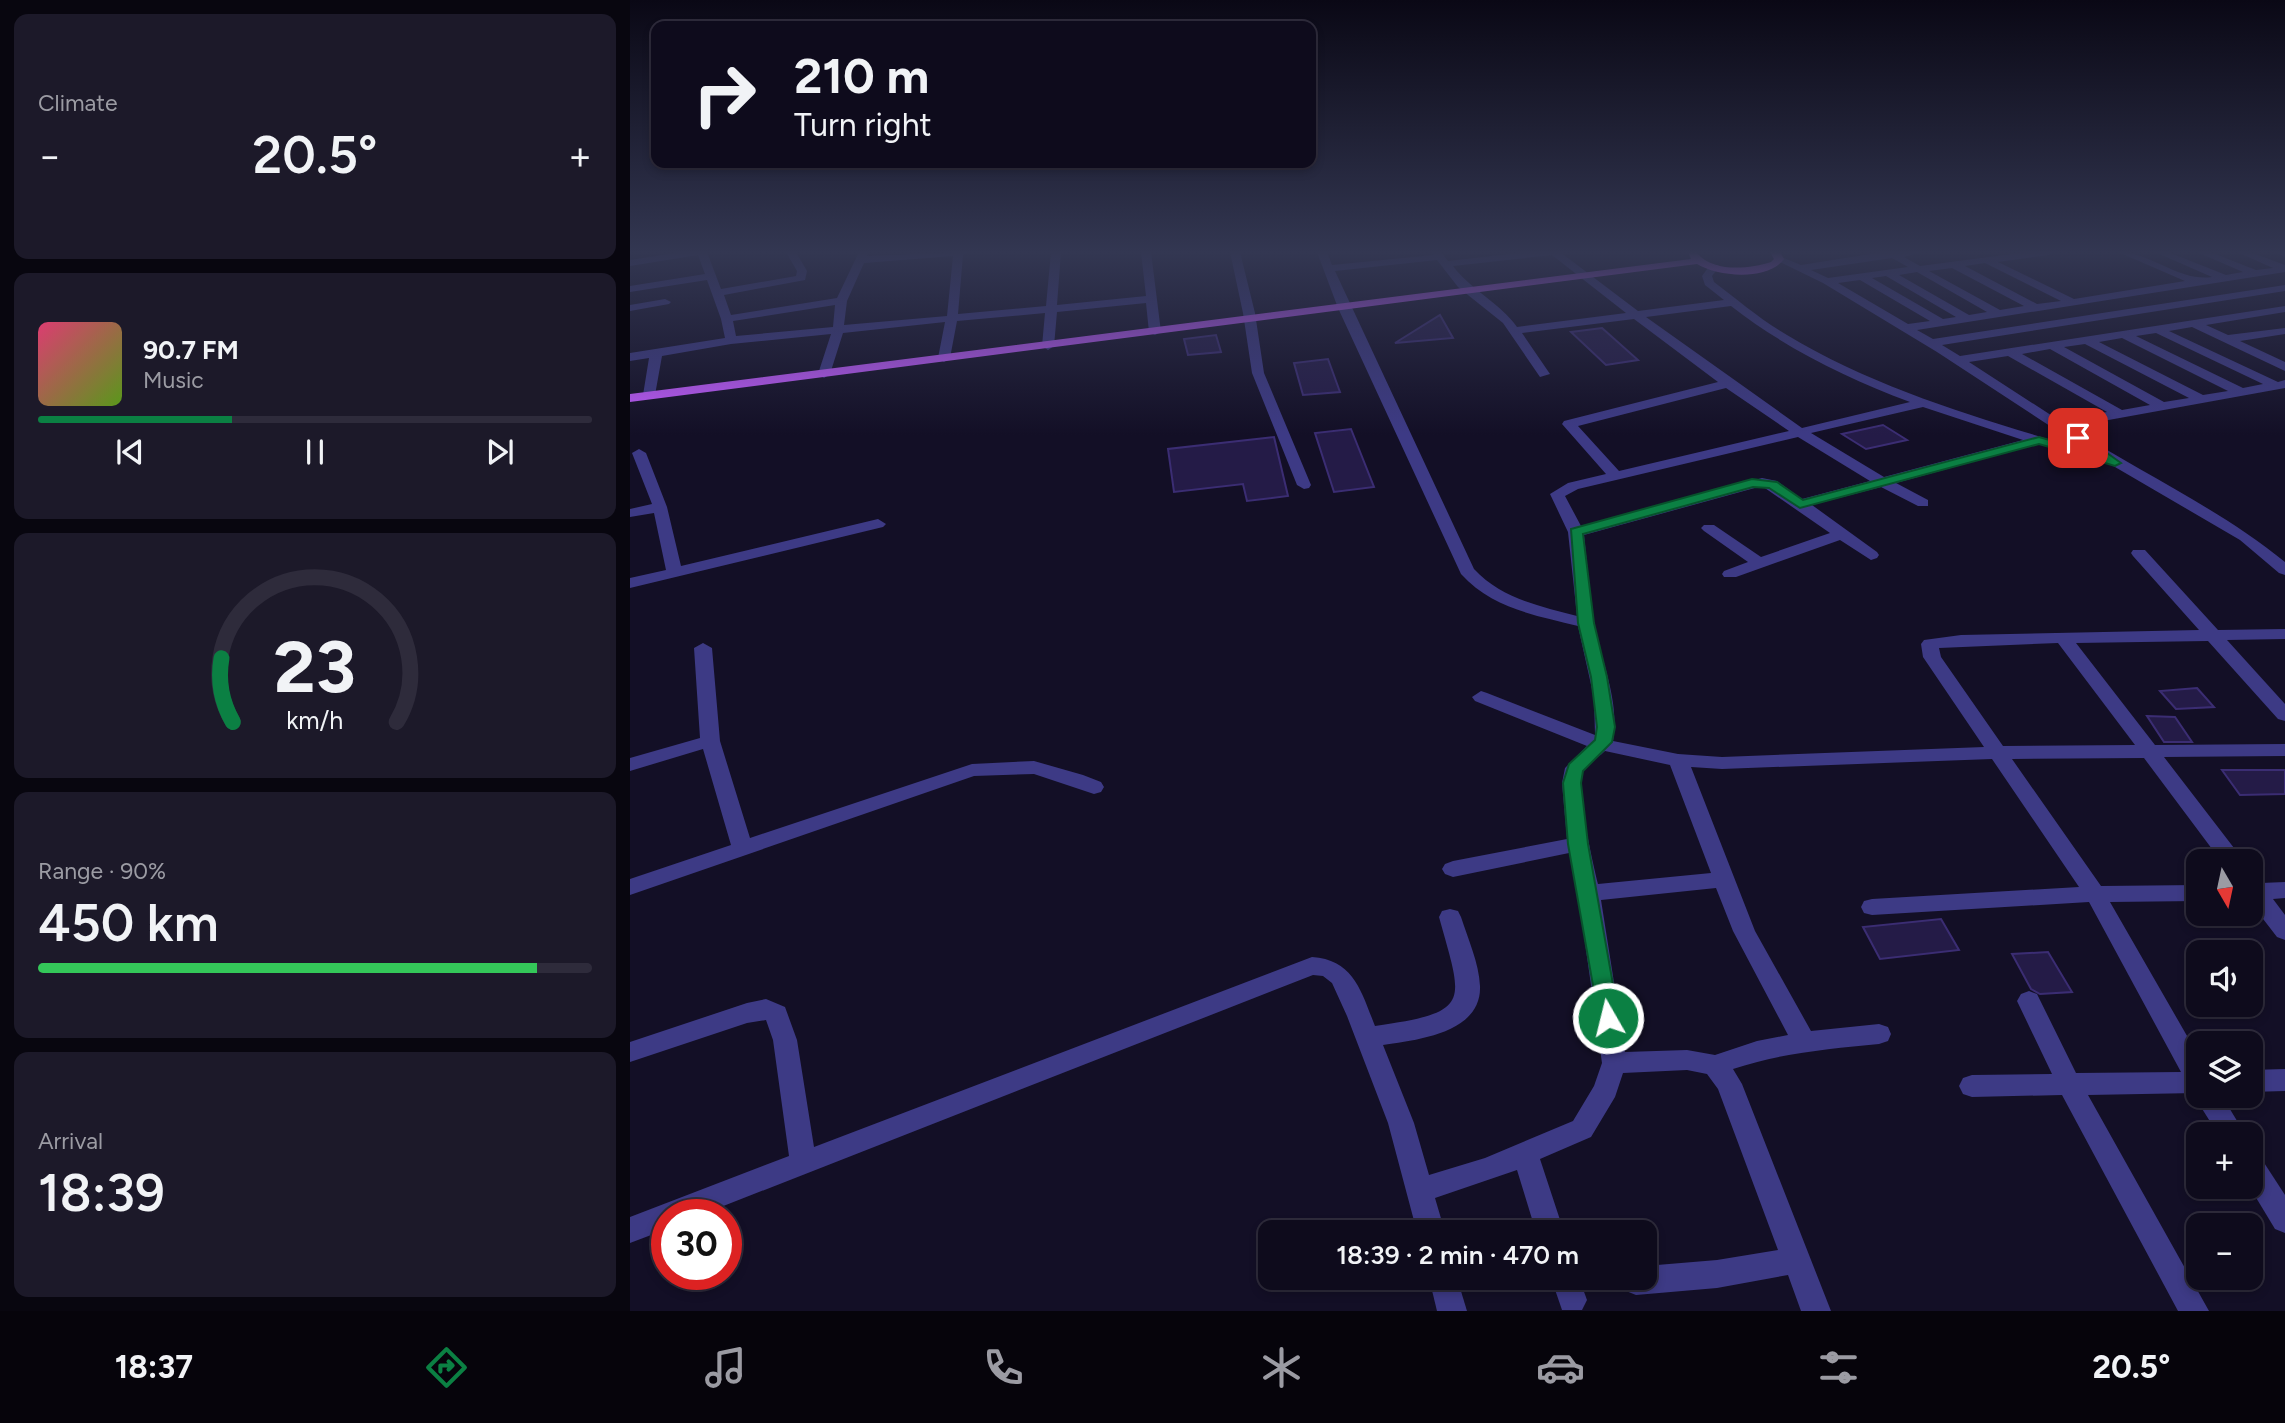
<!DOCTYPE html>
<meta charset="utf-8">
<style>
body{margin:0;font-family:Figtree,sans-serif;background:#1c1929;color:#f1f3f6;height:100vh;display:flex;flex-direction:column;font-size:26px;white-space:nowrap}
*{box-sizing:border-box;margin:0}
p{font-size:23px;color:#9b9ba3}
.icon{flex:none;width:38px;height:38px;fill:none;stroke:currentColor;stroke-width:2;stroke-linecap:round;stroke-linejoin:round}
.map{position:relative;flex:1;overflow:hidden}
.sheet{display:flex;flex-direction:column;gap:14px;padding:14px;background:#08060f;width:630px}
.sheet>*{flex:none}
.guide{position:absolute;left:21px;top:21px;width:665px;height:147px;border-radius:14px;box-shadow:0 4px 10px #0003,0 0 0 2px #2e2b3b;background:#0e0b1c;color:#f1f3f6;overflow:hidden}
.needle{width:46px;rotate:171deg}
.controls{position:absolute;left:1556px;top:849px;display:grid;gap:14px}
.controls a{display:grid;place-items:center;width:77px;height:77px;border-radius:14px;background:#0e0b1c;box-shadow:0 4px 10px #0003,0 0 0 2px #2e2b3b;font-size:35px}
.speed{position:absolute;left:21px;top:1199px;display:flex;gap:14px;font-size:35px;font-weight:700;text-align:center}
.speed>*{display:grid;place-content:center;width:91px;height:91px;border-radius:50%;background:#0e0b1c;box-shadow:0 4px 10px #0003,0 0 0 2px #2e2b3b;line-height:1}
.speed .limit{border:10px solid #d22;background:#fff;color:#111}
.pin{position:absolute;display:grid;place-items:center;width:60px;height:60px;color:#fff;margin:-30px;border-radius:14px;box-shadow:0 4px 10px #0006}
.me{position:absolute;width:77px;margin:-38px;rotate:352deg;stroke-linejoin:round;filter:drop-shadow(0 0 5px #0008)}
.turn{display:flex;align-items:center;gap:24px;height:147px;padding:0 28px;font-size:32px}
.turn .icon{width:91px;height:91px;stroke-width:2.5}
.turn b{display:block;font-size:49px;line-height:60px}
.big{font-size:52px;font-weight:600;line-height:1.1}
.sheet .card{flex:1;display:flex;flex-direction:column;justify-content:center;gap:10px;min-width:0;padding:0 24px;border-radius:14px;background:#1c1929}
.sheet .dial{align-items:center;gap:0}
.dial svg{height:182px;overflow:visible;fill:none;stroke:#2e2b3b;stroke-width:7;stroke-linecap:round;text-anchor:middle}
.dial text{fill:#f1f3f6;stroke:none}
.song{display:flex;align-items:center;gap:21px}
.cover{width:84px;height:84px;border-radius:10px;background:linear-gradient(135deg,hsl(340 70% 55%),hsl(90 70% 35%))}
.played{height:7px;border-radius:4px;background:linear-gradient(90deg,#0b8043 35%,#2e2b3b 35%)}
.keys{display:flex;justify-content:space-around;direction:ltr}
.heat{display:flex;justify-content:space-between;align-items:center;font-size:38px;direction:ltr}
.charge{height:10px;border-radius:5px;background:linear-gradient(90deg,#34c759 90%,#2e2b3b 0)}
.trip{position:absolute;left:628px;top:1220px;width:399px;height:70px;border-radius:14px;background:#0e0b1c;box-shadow:0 4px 10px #0003,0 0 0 2px #2e2b3b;font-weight:600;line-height:70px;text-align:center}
.tab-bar{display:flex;height:112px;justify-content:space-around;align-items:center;background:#06040b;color:#9b9ba3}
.tab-bar .icon{width:49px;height:49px}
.tab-bar .on{color:#0b8043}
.tab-bar b{font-size:32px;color:#f1f3f6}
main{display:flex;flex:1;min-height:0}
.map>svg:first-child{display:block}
</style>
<main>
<section class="sheet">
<div class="card"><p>Climate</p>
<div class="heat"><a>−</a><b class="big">20.5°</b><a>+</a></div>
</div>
<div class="card">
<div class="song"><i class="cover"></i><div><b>90.7 FM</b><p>Music</p></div></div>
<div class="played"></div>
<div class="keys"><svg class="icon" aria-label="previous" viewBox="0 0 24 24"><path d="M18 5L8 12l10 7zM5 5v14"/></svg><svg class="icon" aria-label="pause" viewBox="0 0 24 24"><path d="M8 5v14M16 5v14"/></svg><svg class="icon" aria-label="next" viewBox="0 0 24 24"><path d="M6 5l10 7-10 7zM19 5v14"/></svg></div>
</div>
<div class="card dial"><svg viewBox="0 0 100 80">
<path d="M14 69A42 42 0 1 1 86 69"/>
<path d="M14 69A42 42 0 0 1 9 41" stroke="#0b8043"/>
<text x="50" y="56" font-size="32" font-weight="700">23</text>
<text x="50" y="72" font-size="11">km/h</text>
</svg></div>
<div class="card"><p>Range · 90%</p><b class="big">450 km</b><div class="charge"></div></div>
<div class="card"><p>Arrival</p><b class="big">18:39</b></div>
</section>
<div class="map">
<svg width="1655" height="1311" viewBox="0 0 1655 1311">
<rect width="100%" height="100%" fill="#130f26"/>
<g fill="#241b47" stroke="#3b2d73" stroke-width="2">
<path d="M810 315 823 338 765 343Z"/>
<path d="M972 328 1008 360 976 365 941 332Z"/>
<path d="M586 335 591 352 558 355 554 339Z"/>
<path d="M698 359 710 392 673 395 664 363Z"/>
<path d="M1253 425 1277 440 1236 449 1212 434Z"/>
<path d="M721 429 744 487 704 492 685 433Z"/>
<path d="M644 437 658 496 617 501 613 484 544 492 538 449Z"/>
<path d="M1567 688 1584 707 1546 709 1530 691Z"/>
<path d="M1517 716 1545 717 1562 742H1534Z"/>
<path d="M1592 770H1655V794L1610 795Z"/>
<path d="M1311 919 1329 950 1250 959 1233 927Z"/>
<path d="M1418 952 1442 992 1410 994 1401 989 1382 954Z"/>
</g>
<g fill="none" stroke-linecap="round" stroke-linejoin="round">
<g fill="#3d3a85" fill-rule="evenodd">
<path d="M51 252H77L91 289 166 276 167 271 156 252H166L177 271 175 280 94 295 101 315 207 298 229 252H239L237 256 339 252 333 255 328 314 416 306 421 252H431L427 305 516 296 511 252H521L531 332 525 335 519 332 516 303 427 312 424 346 418 350 412 346 415 313 327 321 320 358 314 362 308 358 315 322 213 333 200 374 194 378 188 374 201 334 101 344 32 356 25 395 19 399 13 395 19 358 0 361V353L95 338 91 319 77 280 0 292V286L75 274 68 255 0 266V260ZM323 256 317 316 214 325 217 301 234 263ZM205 305 203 327 106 336 103 321Z"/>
<path d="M600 252H610L625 313 634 373 681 485 679 488 674 489 667 485 622 373 613 313Z"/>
<path d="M687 252H697L702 265 803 255 801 252H811L818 261 897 252H930L1008 311 1094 300 1075 285 1072 276 1080 265H1088L1089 267 1082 276 1084 282C1108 300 1131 320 1157 335 1250 391 1355 420 1458 451L1307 352 1193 283 1144 259 1149 256 1171 265 1253 252H1291L1274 257 1290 266 1397 252H1423L1418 255 1368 262 1444 299 1555 281 1488 252C1521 252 1549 282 1582 277L1525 252H1538L1596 275 1613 272 1567 252H1580L1626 270 1643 268 1607 252H1620L1655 265V272L1287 330 1303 339 1655 285V291L1312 345 1330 356 1655 306V312L1576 325 1598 335 1655 328V334L1610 341 1655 362V371L1562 327 1539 331 1648 382 1655 380V388L1440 427C1511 473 1590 509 1655 562V575L1649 573 1610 540 1473 460 1468 462 1408 444 1266 483 1298 500V506H1288L1251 487 1182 505 1247 552 1249 555 1247 558 1241 560 1210 540 1106 577H1094L1092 574 1094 571 1118 562 1074 531 1071 528 1074 525H1084L1131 557 1200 533 1132 486 954 535C957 564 960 593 964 622 971 661 990 701 983 741L1048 754 1092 757 1354 747 1293 657 1291 644 1294 640 1331 635 1569 630 1503 556 1501 553 1503 550H1515L1588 630 1655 629V639L1597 640 1655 704V721L1648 719 1578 641 1446 643 1525 745 1655 744V756L1534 757 1614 861H1591L1514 758 1382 759 1471 886 1568 885V901L1480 902 1568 1055V1096H1592L1615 1134H1588L1569 1104 1567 1093 1458 1095 1579 1311H1548L1432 1095 1342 1097 1333 1094 1329 1086 1333 1078 1342 1075 1422 1074 1387 1001 1391 994 1399 991 1407 994 1446 1073 1551 1072 1459 902 1242 915 1234 913 1231 907 1234 901 1242 899 1449 887 1362 759 1092 769 1061 767 1125 931 1181 1031 1249 1024 1258 1027 1261 1034 1258 1041 1249 1044C1199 1049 1150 1053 1103 1069L1112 1084 1201 1311H1171L1158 1275 1087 1288 1006 1295 996 1291 993 1278H1015V1266L1087 1260 1148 1250 1088 1089 1077 1074 1057 1070 993 1073 985 1097 961 1137 910 1159 934 1232H906L887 1170 805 1198 815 1232H787L758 1123 717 1016 702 983 693 976 683 975 73 1214H37V1229L0 1243V1217L159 1156 143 1040 136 1020 117 1023 0 1062V1042L117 1003 136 999 155 1007 167 1040 184 1147 682 957C724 960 731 991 745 1026 843 1012 833 1004 809 917L812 911 820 909 828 911 831 917C838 939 849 963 850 986 852 1033 787 1040 753 1045L784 1123 799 1175 855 1158 943 1121 964 1086 972 1063 948 893 939 853 823 877 815 874 812 869 815 864 823 861 937 839 932 783 935 768 957 746 845 701 842 697 851 691 857 693 965 735 964 698 948 626C905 615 863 609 831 574L708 308ZM922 255 996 313 887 327C870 303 841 290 823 266ZM1262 258 1278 267 1198 278 1181 270ZM807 260 828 287 873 323 910 377 920 374 892 333 1004 319 1088 382 934 421 932 424 976 474 938 483 920 494 938 532 947 616C909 606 872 599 844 569L705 271ZM1355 263 1431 301 1407 304 1335 266ZM1322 268 1394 306 1370 310 1299 271ZM1287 272 1357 312 1339 315 1269 275ZM1256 276 1326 317 1313 319 1242 278ZM1230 280 1300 321 1278 324 1208 283ZM1101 306C1155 348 1216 378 1280 402L1172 428 1016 317ZM1526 333 1633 384 1613 388 1506 336ZM1492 338 1598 391 1573 395 1469 342ZM1455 344 1559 398 1534 402 1434 347ZM1420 349 1520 405 1492 410 1392 354ZM1378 356 1477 412 1430 421 1339 362ZM1096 388 1159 431 989 471 948 426ZM1293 407 1393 440 1254 477 1181 433ZM1168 437 1240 481 1172 499 1147 481 1132 478 951 526 935 496 948 489ZM1428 643 1505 745 1373 746 1311 657 1309 648ZM975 751 1040 765 1081 873 968 884C963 864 945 787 954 770 958 763 969 757 975 751ZM1086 888 1103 931 1158 1035 1127 1041 1085 1055 1057 1050 995 1052 971 900Z"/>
<path d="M1644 252H1655V257Z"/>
<path d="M35 299 41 302 39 304 0 311V305Z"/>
<path d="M9 449 16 453 37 507 51 566 248 519 256 524 253 527 0 588V578L36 570 24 513 0 517V509L22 504 2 453Z"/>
<path d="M73 643 82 648 90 741 120 838 342 764 404 761 453 775 471 782 474 787 471 792 464 794 404 774 344 776 0 895V879L101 845 73 749 0 771V758L70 738 64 648Z"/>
<path d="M1620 877 1631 883 1655 882V898L1643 899 1655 915V940L1647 937 1620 902Z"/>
<path d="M1655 1069V1091L1620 1092V1070Z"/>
<path d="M1620 1152 1629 1155 1655 1195V1233L1645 1229 1619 1186Z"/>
<path d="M799 1278H827L837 1311H807Z"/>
<path d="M921 1278H949L957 1300 952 1310H932Z"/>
</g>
<path fill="#c25bff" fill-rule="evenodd" d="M1058 252H1066C1083 273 1118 269 1141 262L1144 259 1140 252H1150L1154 259C1138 281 1088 277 1067 264L0 402V394L1061 259Z"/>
</g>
<linearGradient id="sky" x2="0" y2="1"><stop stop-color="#0a0815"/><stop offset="0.58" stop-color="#333752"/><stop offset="1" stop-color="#333752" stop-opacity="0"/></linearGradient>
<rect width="1655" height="435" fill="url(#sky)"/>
<path fill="#0b8043" stroke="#07532c" stroke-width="2" d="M1443 435H1452L1491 463 1485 466 1409 444 1170 508 1139 488 1123 487 953 534 964 623 977 677 985 727 982 742 953 771 951 783 958 844 989 1018 985 1025 978 1027 970 1025 938 844 933 783 939 764 965 740 967 727 961 677 948 623 941 529 1122 479 1147 482 1173 500 1409 437 1459 451 1443 440Z"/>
</svg>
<div class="controls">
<a><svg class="needle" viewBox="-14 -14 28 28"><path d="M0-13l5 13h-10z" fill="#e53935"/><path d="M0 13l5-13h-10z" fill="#9b9ba3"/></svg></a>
<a><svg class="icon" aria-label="sound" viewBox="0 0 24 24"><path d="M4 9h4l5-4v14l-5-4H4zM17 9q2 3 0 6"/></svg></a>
<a><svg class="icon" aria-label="layers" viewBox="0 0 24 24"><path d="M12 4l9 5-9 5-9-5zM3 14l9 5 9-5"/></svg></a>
<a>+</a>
<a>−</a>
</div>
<div class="speed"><div class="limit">30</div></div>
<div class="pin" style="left:1448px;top:438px;background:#d93025"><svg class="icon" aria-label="arrive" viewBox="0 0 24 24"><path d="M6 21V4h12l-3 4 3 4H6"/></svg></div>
<svg class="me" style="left:978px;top:1018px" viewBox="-20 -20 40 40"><circle r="17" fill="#0b8043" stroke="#fff" stroke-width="3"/><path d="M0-11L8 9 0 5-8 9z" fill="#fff"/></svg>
<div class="trip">18:39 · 2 min · 470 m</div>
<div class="guide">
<div class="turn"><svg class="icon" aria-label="right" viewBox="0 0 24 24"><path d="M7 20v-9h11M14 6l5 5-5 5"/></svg><div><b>210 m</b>Turn right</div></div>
</div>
</div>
</main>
<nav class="tab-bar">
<b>18:37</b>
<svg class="icon on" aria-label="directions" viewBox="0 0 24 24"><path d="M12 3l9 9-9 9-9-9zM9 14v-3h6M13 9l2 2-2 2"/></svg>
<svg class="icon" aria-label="music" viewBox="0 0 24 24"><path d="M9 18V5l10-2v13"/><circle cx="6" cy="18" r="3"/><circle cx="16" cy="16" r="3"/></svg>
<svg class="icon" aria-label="phone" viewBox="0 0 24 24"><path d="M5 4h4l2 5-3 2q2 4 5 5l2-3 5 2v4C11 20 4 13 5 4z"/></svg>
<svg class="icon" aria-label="climate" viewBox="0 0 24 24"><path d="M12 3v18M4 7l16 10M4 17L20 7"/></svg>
<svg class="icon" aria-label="car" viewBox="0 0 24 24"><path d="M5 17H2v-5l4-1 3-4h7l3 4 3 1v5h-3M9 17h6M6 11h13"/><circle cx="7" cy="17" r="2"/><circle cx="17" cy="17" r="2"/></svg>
<svg class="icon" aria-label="filters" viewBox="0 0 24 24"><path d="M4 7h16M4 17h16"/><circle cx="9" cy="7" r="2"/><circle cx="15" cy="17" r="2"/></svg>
<b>20.5°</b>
</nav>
